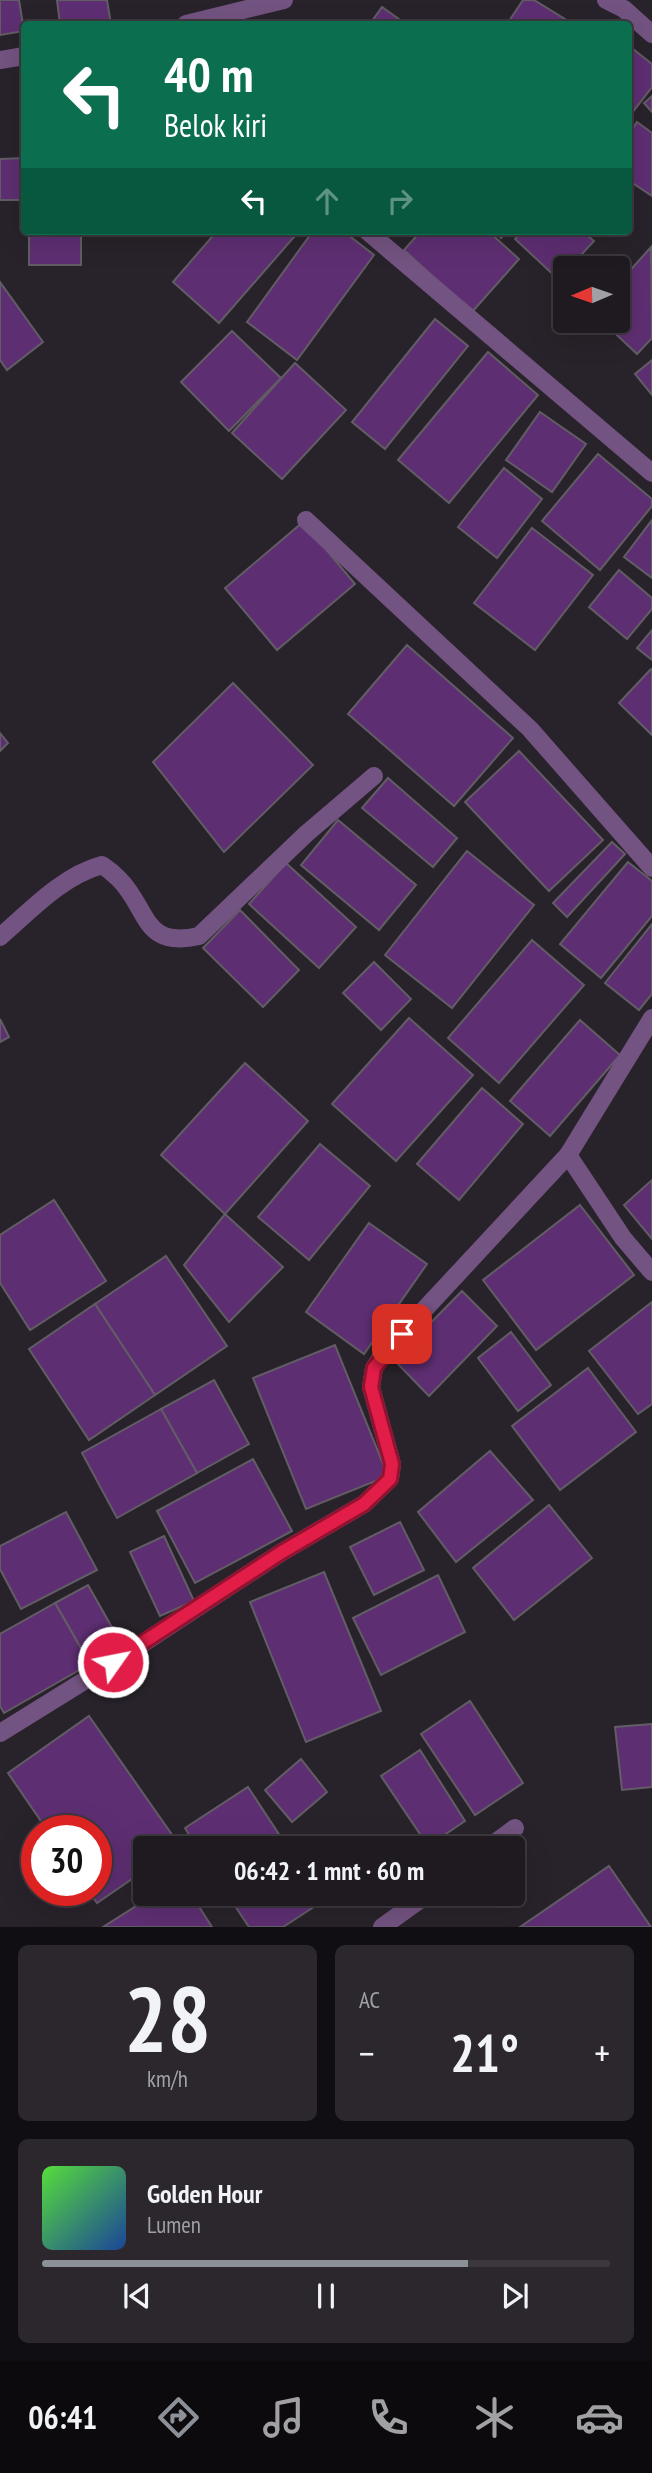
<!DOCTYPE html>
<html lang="id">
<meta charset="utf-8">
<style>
body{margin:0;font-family:"PT Sans Narrow",sans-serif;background:#2b272d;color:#f1f3f6;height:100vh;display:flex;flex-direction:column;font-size:26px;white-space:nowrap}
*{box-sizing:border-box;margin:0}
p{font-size:23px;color:#a1a1a5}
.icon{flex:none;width:38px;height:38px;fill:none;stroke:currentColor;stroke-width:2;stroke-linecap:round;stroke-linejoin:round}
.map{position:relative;height:1927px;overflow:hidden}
.drawer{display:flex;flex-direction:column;gap:18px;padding:18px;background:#100e12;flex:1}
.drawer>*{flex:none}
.hud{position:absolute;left:21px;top:21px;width:611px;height:214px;border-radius:7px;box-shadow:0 7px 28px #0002,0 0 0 2px #3c383e;background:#0b6e4f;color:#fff;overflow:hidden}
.needle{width:46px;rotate:268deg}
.fabs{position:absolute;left:553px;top:256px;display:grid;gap:14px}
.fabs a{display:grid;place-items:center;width:77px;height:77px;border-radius:7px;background:#1e1a20;box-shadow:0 7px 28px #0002,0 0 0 2px #3c383e;font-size:35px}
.speed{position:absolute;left:21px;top:1815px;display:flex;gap:14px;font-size:35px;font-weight:700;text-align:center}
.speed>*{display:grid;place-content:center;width:91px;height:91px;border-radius:50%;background:#1e1a20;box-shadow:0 7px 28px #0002,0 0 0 2px #3c383e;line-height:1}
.speed .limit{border:10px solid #d22;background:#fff;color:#111}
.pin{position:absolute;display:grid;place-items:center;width:60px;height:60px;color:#fff;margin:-30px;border-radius:14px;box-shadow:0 4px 10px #0006}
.me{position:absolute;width:77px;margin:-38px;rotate:57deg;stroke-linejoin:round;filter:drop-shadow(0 0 5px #0008)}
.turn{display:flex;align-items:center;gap:24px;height:147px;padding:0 28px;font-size:32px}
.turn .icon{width:91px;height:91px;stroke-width:2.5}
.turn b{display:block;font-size:49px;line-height:60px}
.lanes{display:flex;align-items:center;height:66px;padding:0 28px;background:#0003;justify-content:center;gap:35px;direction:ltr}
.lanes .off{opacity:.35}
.big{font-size:52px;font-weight:700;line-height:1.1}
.drawer .widget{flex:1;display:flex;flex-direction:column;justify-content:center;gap:10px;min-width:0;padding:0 24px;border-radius:10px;background:#2b272d}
.drawer .dial{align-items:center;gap:0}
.dial b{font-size:91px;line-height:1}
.song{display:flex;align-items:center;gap:21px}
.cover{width:84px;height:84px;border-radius:10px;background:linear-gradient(135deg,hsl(110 70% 55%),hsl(220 70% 35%))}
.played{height:7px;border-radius:4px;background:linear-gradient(90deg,#8c9099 75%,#3c383e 75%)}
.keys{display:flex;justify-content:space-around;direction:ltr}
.heat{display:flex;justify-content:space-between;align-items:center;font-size:38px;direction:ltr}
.drawer .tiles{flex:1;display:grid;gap:18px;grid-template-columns:1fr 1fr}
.widget:last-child{grid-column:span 2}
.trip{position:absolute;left:133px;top:1836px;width:392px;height:70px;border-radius:7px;background:#1e1a20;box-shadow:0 7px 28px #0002,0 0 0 2px #3c383e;font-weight:700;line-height:70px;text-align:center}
.dock{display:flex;height:112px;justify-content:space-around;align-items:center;background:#0c0a0d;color:#a1a1a5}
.dock .icon{width:49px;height:49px}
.dock .active{color:#8c9099}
.dock b{font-size:32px;color:#f1f3f6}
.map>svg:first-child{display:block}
</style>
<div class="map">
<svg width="652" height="1927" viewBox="0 0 652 1927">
<rect width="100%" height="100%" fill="#28232a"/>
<g fill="#5e2e72" stroke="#625d65" stroke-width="2">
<path d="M0 0H19L24 31 0 35Z"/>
<path d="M57 0H107L111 24H60Z"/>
<path d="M523 0H534L573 24H507Z"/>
<path d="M382 7 406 24H370Z"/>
<path d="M628 45 652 64V87L628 118Z"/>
<path d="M652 96V112L644 103Z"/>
<path d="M637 122 652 133V196L628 180V136Z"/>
<path d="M24 158V200H0V159Z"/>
<rect x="29" y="231" width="52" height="34"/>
<path d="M217 231H288L294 237 219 323 173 282Z"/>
<path d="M313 231H343L374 255 297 360 247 322Z"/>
<path d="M421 231H488L519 259 472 312 404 250Z"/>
<path d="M495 231H508L501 238Z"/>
<path d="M522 231H582L594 241 569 268H565V272L558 279 515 239Z"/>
<path d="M651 247 652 338 637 354 601 320H618V284Z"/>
<path d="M0 282 43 342 7 370 0 360Z"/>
<path d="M435 319 468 346 385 449 352 422Z"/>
<path d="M232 331 281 378 229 431 181 382Z"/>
<path d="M488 352 538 395 449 503 398 460Z"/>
<path d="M652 360V395L635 374Z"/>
<path d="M295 363 346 410 282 479 232 433Z"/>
<path d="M540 412 586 444 552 492 506 460Z"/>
<path d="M598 454 652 499V506L600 570 542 521Z"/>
<path d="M504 468 542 499 497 558 458 527Z"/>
<path d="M652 520V578L624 557Z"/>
<path d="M303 522 355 584 277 650 225 588Z"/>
<path d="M532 528 593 575 535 650 474 603Z"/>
<path d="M619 570 652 598V609L627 639 589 607Z"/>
<path d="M652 630V660L637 648Z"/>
<path d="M407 645 513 738 454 806 348 714Z"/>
<path d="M651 669 652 670V735L619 703Z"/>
<path d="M233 683 313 765 224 852 153 762Z"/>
<path d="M0 733 8 743 0 751Z"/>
<path d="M519 751 603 840 549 891 465 802Z"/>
<path d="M388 778 457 838 433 867 362 808Z"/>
<path d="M338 820 416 885 379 930 301 865Z"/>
<path d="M612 842 625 854 567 917 553 903Z"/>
<path d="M467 851 534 905 452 1008 385 955Z"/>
<path d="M628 862 652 881V916L601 978 560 944Z"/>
<path d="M286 863 356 927 319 968 249 904Z"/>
<path d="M240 910 299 970 263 1007 203 948Z"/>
<path d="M652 924V994L639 1010 605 983Z"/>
<path d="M532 940 584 985 499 1083 448 1038Z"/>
<path d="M374 962 411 999 381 1030 343 993Z"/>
<path d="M409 1018 473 1075 396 1161 332 1104Z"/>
<path d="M0 1019 9 1037 0 1042Z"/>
<path d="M580 1020 620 1055 550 1136 510 1101Z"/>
<path d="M245 1063 308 1121 225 1214 161 1155Z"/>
<path d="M482 1088 523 1124 459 1200 417 1164Z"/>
<path d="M320 1144 370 1186 309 1260 258 1217Z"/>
<path d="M652 1180V1239L624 1205Z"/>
<path d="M54 1200 106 1281 30 1330 0 1283V1235Z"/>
<path d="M580 1205 634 1275 536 1350 483 1280Z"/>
<path d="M225 1214 283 1267 229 1322 184 1265Z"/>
<path d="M369 1223 427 1264 364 1354 306 1312Z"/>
<path d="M166 1256 227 1346 155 1395 95 1304Z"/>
<path d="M462 1291 497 1326 429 1396 394 1360Z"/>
<path d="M652 1302V1404L638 1414 589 1351Z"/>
<path d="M95 1304 155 1395 89 1440 29 1349Z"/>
<path d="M511 1332 551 1385 518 1411 478 1358Z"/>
<path d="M335 1345 388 1476 306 1509 253 1378Z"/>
<path d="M588 1368 636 1432 560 1490 512 1426Z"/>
<path d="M214 1380 249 1444 197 1473 161 1409Z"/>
<path d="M161 1409 197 1473 117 1518 82 1453Z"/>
<path d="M490 1451 533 1500 456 1562 418 1512Z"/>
<path d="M253 1459 292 1531 195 1583 157 1511Z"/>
<path d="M549 1505 592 1558 514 1620 473 1568Z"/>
<path d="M66 1512 97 1570 21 1609 0 1569V1546Z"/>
<path d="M400 1522 424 1570 374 1595 350 1547Z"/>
<path d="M164 1536 194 1601 160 1616 130 1552Z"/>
<path d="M324 1572 381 1711 306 1742 250 1602Z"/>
<path d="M438 1575 465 1632 381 1675 353 1618Z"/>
<path d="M88 1585 122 1645 90 1664 55 1603Z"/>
<path d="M55 1603 90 1664 4 1713 0 1706V1634Z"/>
<path d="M470 1701 523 1783 475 1815 421 1734Z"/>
<path d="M89 1716 180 1846 176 1848H145V1870L97 1903 88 1890H96V1830H47L8 1773Z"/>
<path d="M652 1724V1787L622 1790 615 1727Z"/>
<path d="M420 1750 465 1821 428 1846 381 1776Z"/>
<path d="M301 1759 327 1792 292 1822 265 1790Z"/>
<path d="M248 1787 288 1848H197L185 1828Z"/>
<path d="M609 1866 651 1927H520Z"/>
<path d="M155 1894H191L212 1927H103Z"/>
<path d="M227 1894H317L323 1901 283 1927H249Z"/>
</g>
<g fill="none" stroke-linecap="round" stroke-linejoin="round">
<g stroke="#735381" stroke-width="18">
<path d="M606 0 624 9 652 34"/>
<path d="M186 24 284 0"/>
<path d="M0 60 24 56"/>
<path d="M367 231 652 473"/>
<path d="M306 520 530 729 652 868"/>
<path d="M0 937C31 910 62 876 102 865 108 869 114 874 119 879 149 909 142 949 199 936L306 834 374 776"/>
<path d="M652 1018 568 1155 623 1238 652 1272"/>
<path d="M0 1733 113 1663 282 1552 364 1504 390 1479 392 1464 371 1387 374 1368 383 1354 568 1155"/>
<path d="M488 1848 515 1828"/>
<path d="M382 1927 428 1894"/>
</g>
</g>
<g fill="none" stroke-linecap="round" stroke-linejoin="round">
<defs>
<path id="route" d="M113 1662 282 1552 364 1504 390 1479 392 1464 371 1387 374 1368 402 1334"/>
</defs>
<use href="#route" stroke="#92132f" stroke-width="18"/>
<use href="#route" stroke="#e11d48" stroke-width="12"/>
</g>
</svg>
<div class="fabs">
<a><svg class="needle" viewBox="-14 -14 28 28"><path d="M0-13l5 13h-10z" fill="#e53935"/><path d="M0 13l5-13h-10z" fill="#a1a1a5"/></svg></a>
</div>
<div class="speed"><div class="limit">30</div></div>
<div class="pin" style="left:402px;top:1334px;background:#d93025"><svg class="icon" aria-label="arrive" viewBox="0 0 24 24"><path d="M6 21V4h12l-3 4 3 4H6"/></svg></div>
<svg class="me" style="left:113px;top:1662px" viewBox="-20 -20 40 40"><circle r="17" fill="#e11d48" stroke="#fff" stroke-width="3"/><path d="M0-11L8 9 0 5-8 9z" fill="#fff"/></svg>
<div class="trip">06:42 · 1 mnt · 60 m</div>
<div class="hud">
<div class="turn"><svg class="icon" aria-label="left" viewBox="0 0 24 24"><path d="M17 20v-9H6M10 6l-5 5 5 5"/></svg><div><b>40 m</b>Belok kiri</div></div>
<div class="lanes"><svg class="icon" aria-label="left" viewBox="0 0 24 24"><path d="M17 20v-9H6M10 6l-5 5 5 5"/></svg><svg class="icon off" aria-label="ahead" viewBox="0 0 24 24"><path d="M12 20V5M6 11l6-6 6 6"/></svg><svg class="icon off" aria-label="right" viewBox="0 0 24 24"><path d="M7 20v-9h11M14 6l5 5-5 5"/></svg></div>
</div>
</div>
<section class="drawer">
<div class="tiles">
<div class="widget dial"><b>28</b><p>km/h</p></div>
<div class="widget"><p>AC</p>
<div class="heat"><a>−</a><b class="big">21°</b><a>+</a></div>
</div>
<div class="widget">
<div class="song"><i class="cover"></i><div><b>Golden Hour</b><p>Lumen</p></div></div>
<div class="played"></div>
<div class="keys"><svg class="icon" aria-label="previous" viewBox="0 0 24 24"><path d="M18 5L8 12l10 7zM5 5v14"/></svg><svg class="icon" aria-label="pause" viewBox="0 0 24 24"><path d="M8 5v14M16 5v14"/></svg><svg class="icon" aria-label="next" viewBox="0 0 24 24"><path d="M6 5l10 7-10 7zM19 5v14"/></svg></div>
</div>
</div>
</section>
<nav class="dock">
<b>06:41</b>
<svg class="icon active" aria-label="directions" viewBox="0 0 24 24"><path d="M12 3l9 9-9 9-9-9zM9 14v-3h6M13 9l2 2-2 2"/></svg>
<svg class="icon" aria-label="music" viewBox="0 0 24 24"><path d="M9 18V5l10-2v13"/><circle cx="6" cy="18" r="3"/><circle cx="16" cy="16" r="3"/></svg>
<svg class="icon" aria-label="phone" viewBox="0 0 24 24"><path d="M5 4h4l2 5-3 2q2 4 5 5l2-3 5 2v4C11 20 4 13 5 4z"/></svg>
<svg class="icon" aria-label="climate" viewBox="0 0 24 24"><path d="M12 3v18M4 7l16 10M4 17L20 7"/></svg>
<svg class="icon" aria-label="car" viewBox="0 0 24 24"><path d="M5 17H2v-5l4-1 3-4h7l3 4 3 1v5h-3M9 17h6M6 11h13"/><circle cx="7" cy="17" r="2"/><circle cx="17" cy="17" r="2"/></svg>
</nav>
